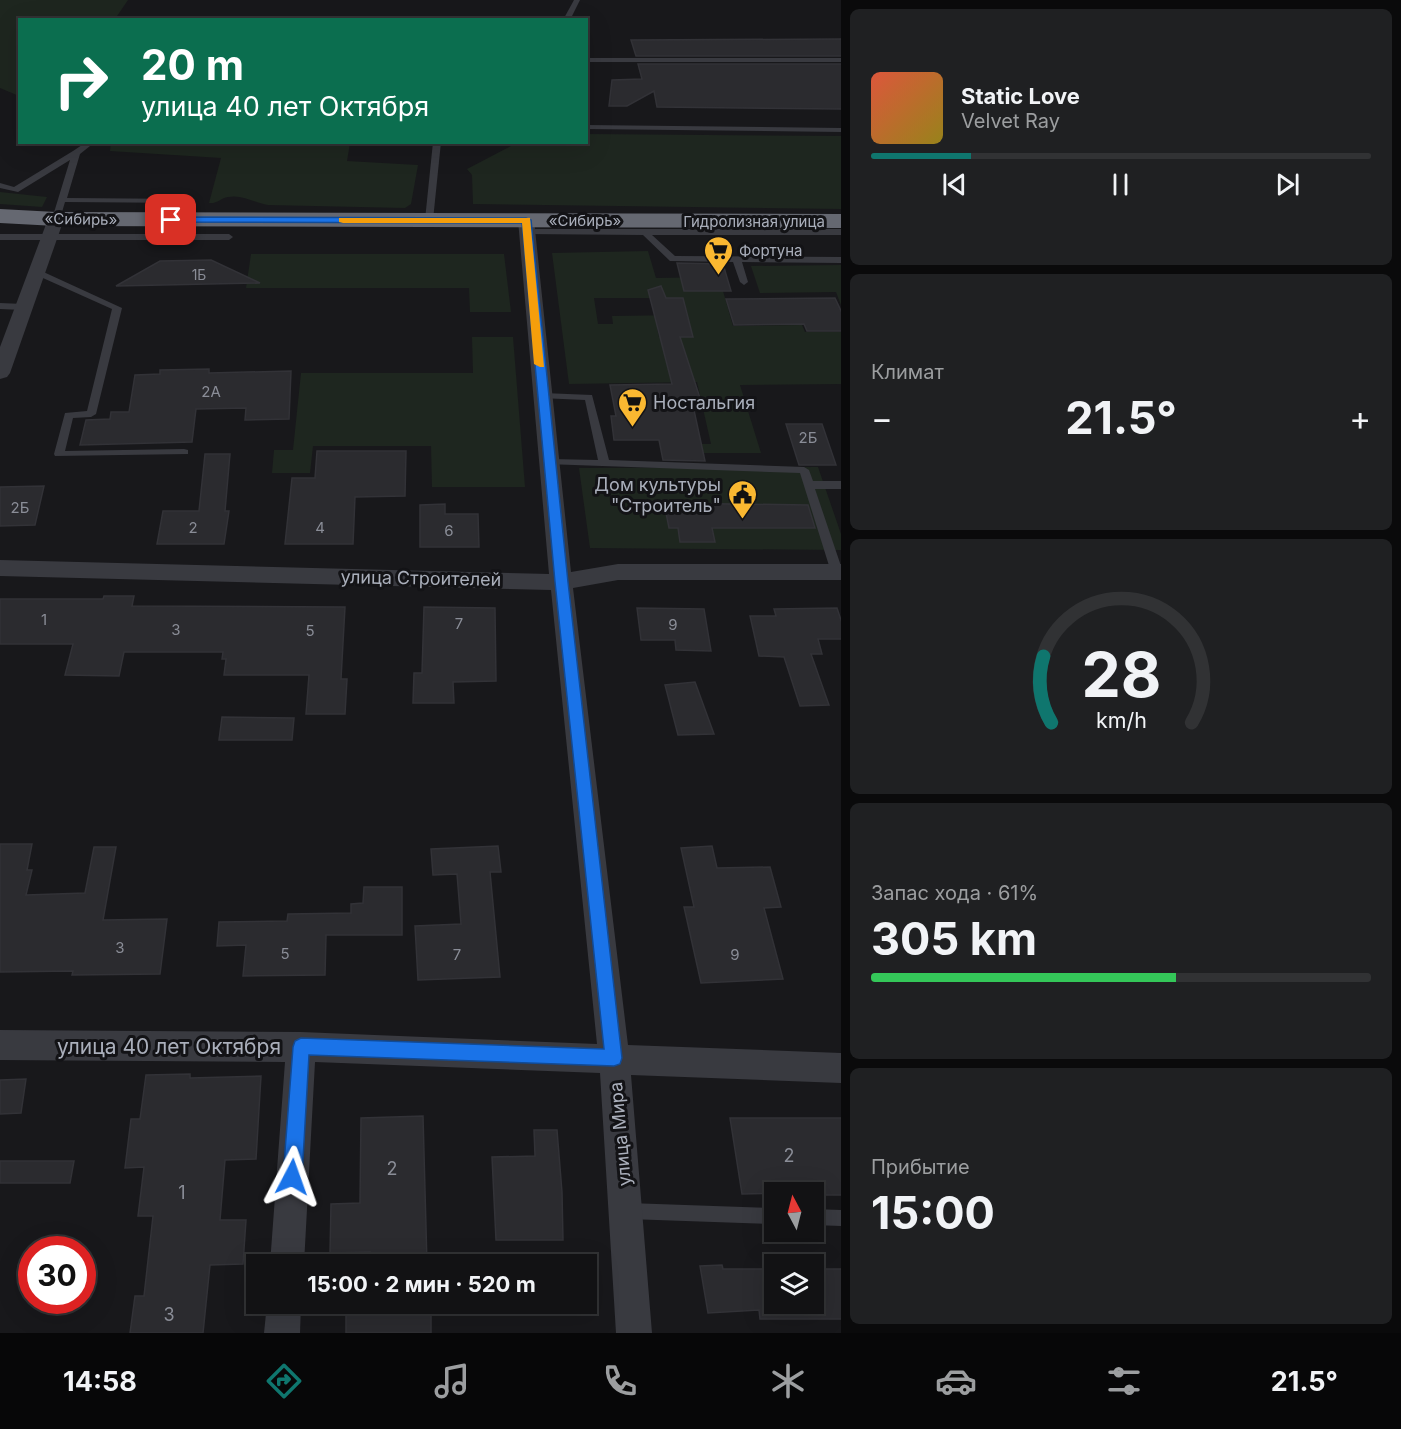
<!DOCTYPE html>
<html lang="ru">
<meta charset="utf-8">
<style>
body{margin:0;font-family:Inter,sans-serif;background:#1f2022;color:#f1f3f6;height:100vh;display:flex;flex-direction:column;font-size:22px;white-space:nowrap}
*{box-sizing:border-box;margin:0}
p{font-size:20px;color:#9c9ea0}
.icon{flex:none;width:33px;height:33px;fill:none;stroke:currentColor;stroke-width:2;stroke-linecap:round;stroke-linejoin:round}
.map{position:relative;flex:1;overflow:hidden}
.details{display:flex;flex-direction:column;gap:9px;padding:9px;background:#0a0a0b;width:560px}
.details>*{flex:none}
.banner{position:absolute;left:18px;top:18px;width:570px;height:126px;border-radius:0px;box-shadow:0 6px 24px #0002,0 0 0 2px #313234;background:#0b6e4f;color:#fff;overflow:hidden}
.needle{width:39px;rotate:353deg}
.fabs{position:absolute;left:764px;top:1182px;display:grid;gap:12px}
.fabs a{display:grid;place-items:center;width:60px;height:60px;border-radius:0px;background:#121214;box-shadow:0 6px 24px #0002,0 0 0 2px #313234;font-size:30px}
.speed{position:absolute;left:18px;top:1236px;display:flex;gap:12px;font-size:30px;font-weight:700;text-align:center}
.speed>*{display:grid;place-content:center;width:78px;height:78px;border-radius:50%;background:#121214;box-shadow:0 6px 24px #0002,0 0 0 2px #313234;line-height:1}
.speed .limit{border:9px solid #d22;background:#fff;color:#111}
.pin{position:absolute;display:grid;place-items:center;width:51px;height:51px;color:#fff;margin:-26px;border-radius:12px;box-shadow:0 3px 9px #0006}
.me{position:absolute;width:66px;margin:-33px;rotate:4deg;stroke-linejoin:round;filter:drop-shadow(0 0 4px #0008)}
.turn{display:flex;align-items:center;gap:21px;height:126px;padding:0 24px;font-size:27px}
.turn .icon{width:78px;height:78px;stroke-width:2.5}
.turn b{display:block;font-size:42px;line-height:51px}
.big{font-size:45px;font-weight:700;line-height:1.1}
.details .card{flex:1;display:flex;flex-direction:column;justify-content:center;gap:9px;min-width:0;padding:0 21px;border-radius:9px;background:#1f2022}
.details .dial{align-items:center;gap:0}
.dial svg{height:156px;overflow:visible;fill:none;stroke:#313234;stroke-width:7;stroke-linecap:round;text-anchor:middle}
.dial text{fill:#f1f3f6;stroke:none}
.song{display:flex;align-items:center;gap:18px}
.cover{width:72px;height:72px;border-radius:9px;background:linear-gradient(135deg,hsl(10 70% 55%),hsl(50 70% 35%))}
.played{height:6px;border-radius:3px;background:linear-gradient(90deg,#0f766e 20%,#313234 20%)}
.keys{display:flex;justify-content:space-around;direction:ltr}
.heat{display:flex;justify-content:space-between;align-items:center;font-size:33px;direction:ltr}
.charge{height:9px;border-radius:4px;background:linear-gradient(90deg,#34c759 61%,#313234 0)}
.trip{position:absolute;left:246px;top:1254px;width:351px;height:60px;border-radius:0px;background:#121214;box-shadow:0 6px 24px #0002,0 0 0 2px #313234;font-weight:700;line-height:60px;text-align:center}
.dock{display:flex;height:96px;justify-content:space-around;align-items:center;background:#070708;color:#9c9ea0}
.dock .icon{width:42px;height:42px}
.dock .active{color:#0f766e}
.dock b{font-size:27px;color:#f1f3f6}
main{display:flex;flex:1;min-height:0}
.map>svg:first-child{display:block}
</style>
<main>
<div class="map">
<svg width="842" height="1333" viewBox="0 0 842 1333">
<rect width="100%" height="100%" fill="#18181b"/>
<g fill="#1e261f" fill-rule="evenodd">
<path d="M0 0H128L115 19 20 20 19 96 0 88Z"/>
<path d="M587 134 841 136V209L473 204 472 175 467 169 513 145 574 146V143L586 142Z"/>
<path d="M111 142 350 143 347 161 418 165 411 204 405 208 268 205C255 203 242 194 228 197 221 198 217 204 209 203L221 158 110 151Z"/>
<path d="M0 192 47 197 42 207 0 204Z"/>
<path d="M648 251 656 278 719 277 733 326 802 325 805 332H841V384L740 385 761 453H667L665 444H711L697 382 569 384 552 253ZM594 298H681L685 315 612 316 613 324H598ZM690 327 692 337H659L657 328Z"/>
<path d="M251 254H504L511 312H470L469 288H246Z"/>
<path d="M841 265V305L836 292 760 293 751 266Z"/>
<path d="M472 337H513L525 487H432L431 446H313L310 473H272L274 450H293L301 373H473Z"/>
<path d="M818 467 841 534V550L590 548 579 468Z"/>
</g>
<g fill="#2b2b2f" stroke="#323237" stroke-width="1.5">
<path d="M842 39V56H636L631 40Z"/>
<path d="M638 64H842V109L657 107 654 91 627 106H609L612 80 642 79Z"/>
<path d="M211 260 260 283 116 286 160 261Z"/>
<path d="M677 263 723 264 731 291H684Z"/>
<path d="M661 286 666 298H683L693 337H680L701 401H692L705 461 663 460 659 440H614L611 416H616L610 385 672 384 648 290Z"/>
<path d="M835 298 842 313V331H807L804 324 734 325 726 299Z"/>
<path d="M209 369V373L291 371 289 419 245 420 246 408 196 409 192 442 80 445 86 420 110 419 111 412H129L135 375 160 374V370Z"/>
<path d="M786 424H822L836 465H799Z"/>
<path d="M317 451H406L405 496 355 497 353 544H285L292 478H315Z"/>
<path d="M205 454H230L225 511H229L224 544H157L163 511H199Z"/>
<path d="M44 486 35 525 0 526V487Z"/>
<path d="M664 503 808 505 815 528H712L715 542H680L678 528H669Z"/>
<path d="M445 504V514H478L479 547H420V505Z"/>
<path d="M104 596H134L132 606 345 607 341 679H347L345 714H306L309 675H224L226 659H222L223 652H124L119 676 65 675 73 644H0V599H103Z"/>
<path d="M424 607 495 608 496 681 453 682 454 703H413L414 673H422Z"/>
<path d="M637 608 704 609 711 651 676 650 675 640H641Z"/>
<path d="M837 608 842 623V639H818L822 654H811L829 705 800 706 784 657 759 656 750 616H776L774 609Z"/>
<path d="M695 682 714 734 678 735 665 685Z"/>
<path d="M222 717 294 718 292 740H219Z"/>
<path d="M0 844H32L27 870H32L26 895 85 893 94 847H116L103 920 167 919 160 974 72 975 73 971 0 972Z"/>
<path d="M498 846 501 872H490L500 977 418 980 415 926 461 924 457 874 433 875 431 849Z"/>
<path d="M712 846 717 868 770 867 781 907 764 908 783 979 701 983 684 907H694L681 848Z"/>
<path d="M364 887H402V935H326L325 975 243 976 246 945 217 946 219 922 287 921 288 914 351 913V904L363 903Z"/>
<path d="M190 1074V1078L261 1076 256 1159 225 1160 220 1220H246L243 1264 210 1265 203 1333H130L135 1296H144L153 1216H138L144 1167 125 1168 131 1119H140L146 1075Z"/>
<path d="M26 1079 21 1113 0 1114V1080Z"/>
<path d="M423 1116 427 1264H369L370 1252 330 1253 331 1204 360 1203 361 1118Z"/>
<path d="M730 1118H842V1195H813V1192L742 1194Z"/>
<path d="M534 1130H557L562 1192 563 1240H496L492 1157 535 1156Z"/>
<path d="M0 1161H74L70 1183H0Z"/>
<path d="M722 1265 723 1269H774V1304H813V1269H842V1319H760L759 1310 708 1313 700 1266Z"/>
<rect x="346" y="1304" width="85" height="29"/>
</g>
<g fill="none" stroke-linecap="round" stroke-linejoin="round">
<g fill="#393a40" fill-rule="evenodd">
<path d="M574 0H580L570 20H563Z"/>
<rect x="586" y="58" width="256" height="4"/>
<path d="M586 125 842 128V132L586 129Z"/>
<path d="M80 142H88L90 146 80 154 67 198 191 199 195 201 191 203 65 202 60 219 53 221 52 219 70 160 18 192 0 188V183L14 187 73 151 82 145Z"/>
<path d="M433 142H441L433 220 429 222 425 220Z"/>
<path d="M527 229H842V235H652L675 256 842 257V263L742 262 748 282 744 285 740 282 733 262 670 261 643 235 524 234 523 232Z"/>
<path d="M0 234H229L233 237 229 240H0Z"/>
<path d="M37 269 122 308 96 414 91 417 73 418 65 451 184 449 188 450V454L55 456 54 454 65 413 87 411 112 309 34 274 33 272Z"/>
<path d="M0 303 23 304 28 307 23 310 0 309Z"/>
<path d="M543 393 592 395 609 460 804 467 809 470 813 481H842V489H815L842 569 841 575 837 576 831 572 800 473 546 464 545 462 546 460 550 459 598 460 585 400 540 398V394Z"/>
<path d="M628 1203 774 1208V1224L628 1219 622 1217 620 1211 622 1205Z"/>
<path d="M813 1209 842 1210V1226L813 1225Z"/>
</g>
<g fill="#393a40" fill-rule="evenodd">
<path d="M56 214 64 219 10 373 7 377 0 379V347L48 219Z"/>
<path d="M526 215 534 220 571 572 618 564H842V580H618L573 588 628 1045 842 1053V1083L631 1075 652 1333H616L600 1073 315 1062 304 1264H270L285 1062 0 1060V1030L301 1032 597 1044 551 590 0 576V560L549 574 518 220Z"/>
<path d="M267 1304H301L300 1333H264Z"/>
</g>
<path fill="#656871" fill-rule="evenodd" d="M0 209 56 212 842 214V228L56 226 0 223Z"/>
</g>
<path fill="#1a73e8" stroke="#114b97" stroke-width="1.5" d="M171 217 526 218 531 220 568 582 622 1058 620 1064 614 1066 309 1055 302 1177 299 1184 292 1187 286 1184 283 1177 293 1047 295 1041 301 1038 604 1049 555 582 522 223 168 222 167 220Z"/>
<path fill="#f59e0b" d="M339 218H530L544 367H540L534 364 522 223H343L339 222Z"/>
<defs>
<symbol id="supermarket-pin" viewBox="-11 -11 22 30"><path d="M0 17L-7.5 6A9.5 9.5 0 1 1 7.5 6Z" fill="#fab831" stroke="#131316"/><path d="M-6-5.5h2.5l.6 2H6L4.5 2H-2.5L-4.4-4H-6ZM-1.5 3.2a1.3 1.3 0 1 0 .1 0ZM3 3.2a1.3 1.3 0 1 0 .1 0Z" fill="#111"/></symbol>
<symbol id="civic-pin" viewBox="-11 -11 22 30"><path d="M0 17L-7.5 6A9.5 9.5 0 1 1 7.5 6Z" fill="#fab831" stroke="#131316"/><path d="M-.6-6.5H3V-4.5H.6V-3L4-1V1h2V6H-6V1h2V-1L-.6-3ZM-1.2 2.5V6h2.4V2.5Z" fill="#111"/></symbol>
</defs>
<g fill-rule="evenodd">
<use href="#supermarket-pin" x="702" y="234" width="33" height="45"/>
<use href="#supermarket-pin" x="616" y="386" width="33" height="45"/>
<use href="#civic-pin" x="726" y="478" width="33" height="45"/>
</g>
<g text-anchor="middle" dominant-baseline="central" stroke-width="6" stroke-linejoin="round" paint-order="stroke">
<g font-size="14" fill="#8a8d97">
<text x="199" y="274">1Б</text>
</g>
<g font-size="15" fill="#aaafbb" stroke="#131316">
<text transform="translate(81 219) rotate(1)">«Сибирь»</text>
<text x="585" y="220">«Сибирь»</text>
<text x="754" y="221">Гидролизная улица</text>
</g>
<g font-size="15" fill="#aaafbb" stroke="#131316" text-anchor="start">
<text x="739" y="250">Фортуна</text>
</g>
<g font-size="15" fill="#8a8d97">
<text x="211" y="391">2А</text>
<text x="808" y="437">2Б</text>
<text x="20" y="507">2Б</text>
<text x="193" y="527">2</text>
<text x="320" y="527">4</text>
<text x="449" y="530">6</text>
<text x="44" y="619">1</text>
<text x="459" y="623">7</text>
<text x="673" y="624">9</text>
<text x="176" y="629">3</text>
<text x="310" y="630">5</text>
<text x="120" y="947">3</text>
<text x="285" y="953">5</text>
<text x="457" y="954">7</text>
<text x="735" y="954">9</text>
</g>
<g font-size="18" fill="#aaafbb" stroke="#131316" text-anchor="start">
<text x="653" y="402">Ностальгия</text>
<text x="721" y="484" text-anchor="end">Дом культуры<tspan x="721" dy="21">"Строитель"</tspan></text>
</g>
<g font-size="18" fill="#aaafbb" stroke="#131316">
<text transform="translate(421 578) rotate(1)">улица Строителей</text>
<text transform="translate(620 1134) rotate(-95)">улица Мира</text>
</g>
<g font-size="18" fill="#8a8d97">
<text x="789" y="1155">2</text>
<text x="392" y="1168">2</text>
<text x="182" y="1192">1</text>
<text x="169" y="1314">3</text>
</g>
<g font-size="21" fill="#aaafbb" stroke="#131316">
<text x="169" y="1046">улица 40 лет Октября</text>
</g>
</g>
</svg>
<div class="fabs">
<a><svg class="needle" viewBox="-14 -14 28 28"><path d="M0-13l5 13h-10z" fill="#e53935"/><path d="M0 13l5-13h-10z" fill="#9c9ea0"/></svg></a>
<a><svg class="icon" aria-label="layers" viewBox="0 0 24 24"><path d="M12 4l9 5-9 5-9-5zM3 14l9 5 9-5"/></svg></a>
</div>
<div class="speed"><div class="limit">30</div></div>
<div class="pin" style="left:171px;top:220px;background:#d93025"><svg class="icon" aria-label="arrive" viewBox="0 0 24 24"><path d="M6 21V4h12l-3 4 3 4H6"/></svg></div>
<svg class="me" style="left:292px;top:1177px" viewBox="-20 -20 40 40"><path d="M0-17L14 15 0 8-14 15z" fill="#1a73e8" stroke="#fff" stroke-width="4"/></svg>
<div class="trip">15:00 · 2 мин · 520 m</div>
<div class="banner">
<div class="turn"><svg class="icon" aria-label="right" viewBox="0 0 24 24"><path d="M7 20v-9h11M14 6l5 5-5 5"/></svg><div><b>20 m</b>улица 40 лет Октября</div></div>
</div>
</div>
<section class="details">
<div class="card">
<div class="song"><i class="cover"></i><div><b>Static Love</b><p>Velvet Ray</p></div></div>
<div class="played"></div>
<div class="keys"><svg class="icon" aria-label="previous" viewBox="0 0 24 24"><path d="M18 5L8 12l10 7zM5 5v14"/></svg><svg class="icon" aria-label="pause" viewBox="0 0 24 24"><path d="M8 5v14M16 5v14"/></svg><svg class="icon" aria-label="next" viewBox="0 0 24 24"><path d="M6 5l10 7-10 7zM19 5v14"/></svg></div>
</div>
<div class="card"><p>Климат</p>
<div class="heat"><a>−</a><b class="big">21.5°</b><a>+</a></div>
</div>
<div class="card dial"><svg viewBox="0 0 100 80">
<path d="M14 69A42 42 0 1 1 86 69"/>
<path d="M14 69A42 42 0 0 1 10 35" stroke="#0f766e"/>
<text x="50" y="56" font-size="32" font-weight="700">28</text>
<text x="50" y="72" font-size="11">km/h</text>
</svg></div>
<div class="card"><p>Запас хода · 61%</p><b class="big">305 km</b><div class="charge"></div></div>
<div class="card"><p>Прибытие</p><b class="big">15:00</b></div>
</section>
</main>
<nav class="dock">
<b>14:58</b>
<svg class="icon active" aria-label="directions" viewBox="0 0 24 24"><path d="M12 3l9 9-9 9-9-9zM9 14v-3h6M13 9l2 2-2 2"/></svg>
<svg class="icon" aria-label="music" viewBox="0 0 24 24"><path d="M9 18V5l10-2v13"/><circle cx="6" cy="18" r="3"/><circle cx="16" cy="16" r="3"/></svg>
<svg class="icon" aria-label="phone" viewBox="0 0 24 24"><path d="M5 4h4l2 5-3 2q2 4 5 5l2-3 5 2v4C11 20 4 13 5 4z"/></svg>
<svg class="icon" aria-label="climate" viewBox="0 0 24 24"><path d="M12 3v18M4 7l16 10M4 17L20 7"/></svg>
<svg class="icon" aria-label="car" viewBox="0 0 24 24"><path d="M5 17H2v-5l4-1 3-4h7l3 4 3 1v5h-3M9 17h6M6 11h13"/><circle cx="7" cy="17" r="2"/><circle cx="17" cy="17" r="2"/></svg>
<svg class="icon" aria-label="filters" viewBox="0 0 24 24"><path d="M4 7h16M4 17h16"/><circle cx="9" cy="7" r="2"/><circle cx="15" cy="17" r="2"/></svg>
<b>21.5°</b>
</nav>
